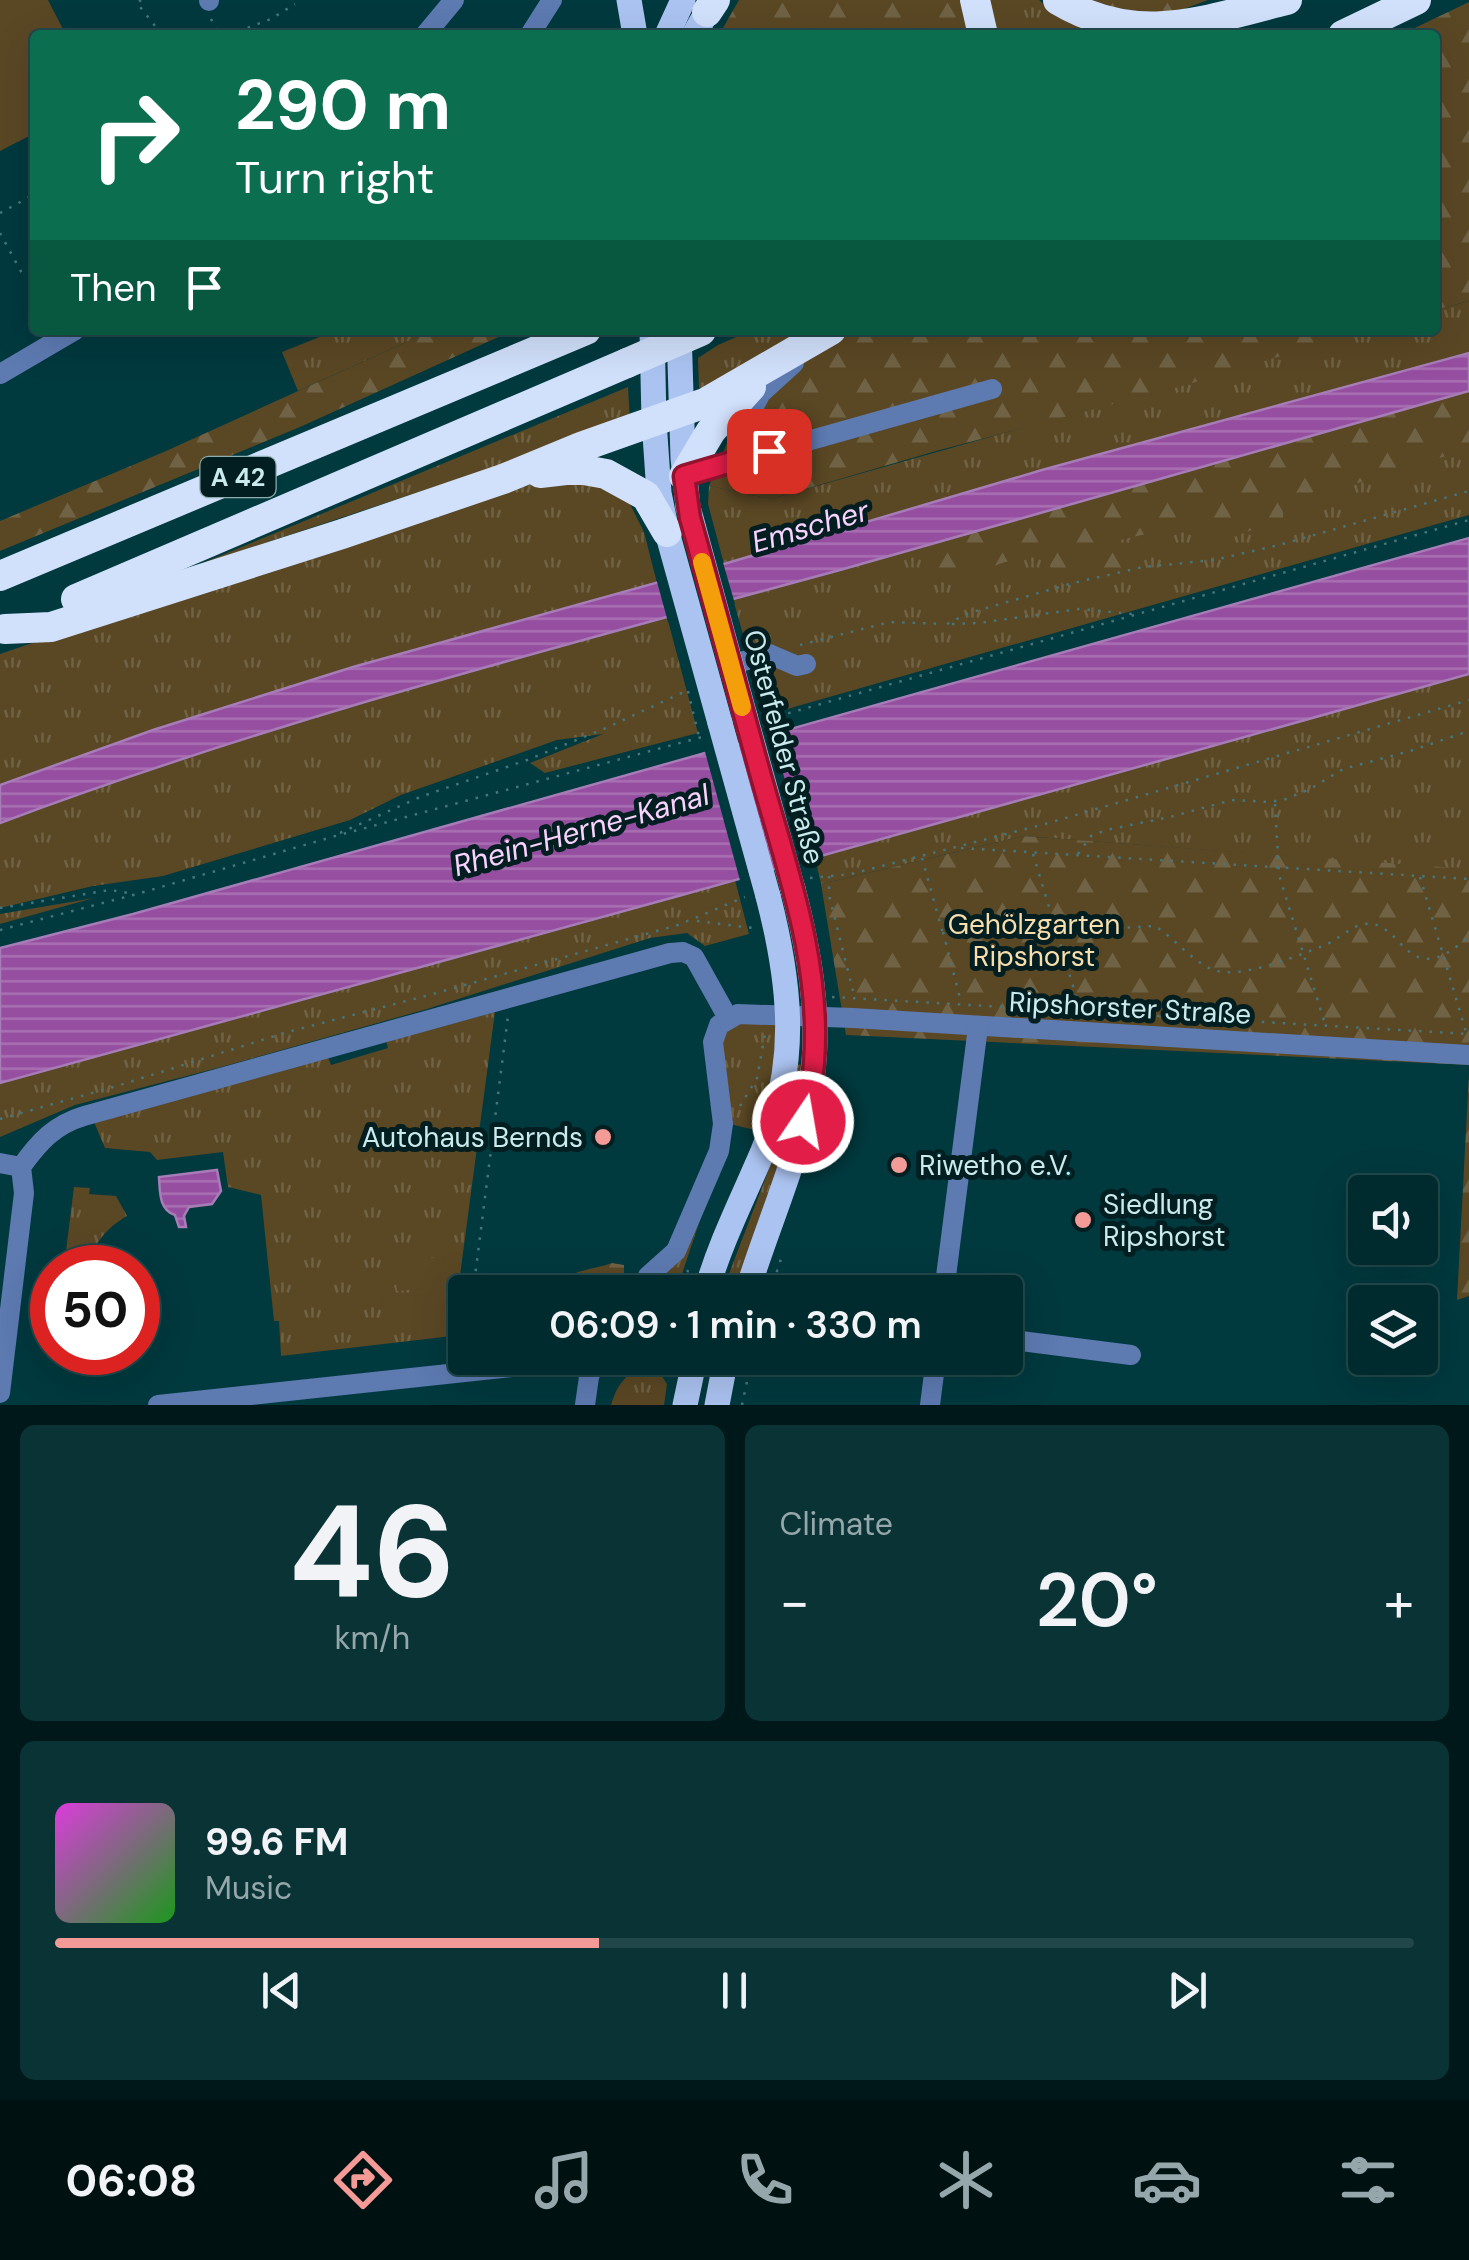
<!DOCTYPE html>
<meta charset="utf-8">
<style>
body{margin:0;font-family:"DM Sans",sans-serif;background:#0a3336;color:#f1f3f6;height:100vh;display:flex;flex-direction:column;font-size:38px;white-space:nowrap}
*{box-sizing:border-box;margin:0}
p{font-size:32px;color:#95a7aa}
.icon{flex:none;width:55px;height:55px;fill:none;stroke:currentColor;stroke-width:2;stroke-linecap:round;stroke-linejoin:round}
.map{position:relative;height:1405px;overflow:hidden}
.details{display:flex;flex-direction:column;gap:20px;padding:20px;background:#001819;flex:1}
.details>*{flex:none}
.hud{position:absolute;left:30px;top:30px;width:1410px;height:305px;border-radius:10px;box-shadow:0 10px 40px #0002,0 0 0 2px #22474a;background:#0b6e4f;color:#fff;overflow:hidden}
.buttons{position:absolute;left:1348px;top:1175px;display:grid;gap:20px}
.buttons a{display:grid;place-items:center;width:90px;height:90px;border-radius:10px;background:#002b2e;box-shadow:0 10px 40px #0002,0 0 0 2px #22474a;font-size:50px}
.speed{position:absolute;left:30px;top:1245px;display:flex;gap:20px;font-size:50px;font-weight:700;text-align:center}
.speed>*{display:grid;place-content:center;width:130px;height:130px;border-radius:50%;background:#002b2e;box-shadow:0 10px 40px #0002,0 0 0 2px #22474a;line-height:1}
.speed .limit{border:15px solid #d22;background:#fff;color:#111}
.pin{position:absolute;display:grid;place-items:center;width:85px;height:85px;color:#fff;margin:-42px;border-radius:20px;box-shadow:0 5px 15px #0006}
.me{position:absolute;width:110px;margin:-55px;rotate:12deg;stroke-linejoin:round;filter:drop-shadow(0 0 8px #0008)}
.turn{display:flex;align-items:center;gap:35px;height:210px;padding:0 40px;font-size:45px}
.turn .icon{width:130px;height:130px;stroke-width:2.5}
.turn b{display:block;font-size:70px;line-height:85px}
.then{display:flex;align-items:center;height:95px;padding:0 40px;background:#0003;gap:20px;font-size:38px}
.big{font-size:75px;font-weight:600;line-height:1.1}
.details .tile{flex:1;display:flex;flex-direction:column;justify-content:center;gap:15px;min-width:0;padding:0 35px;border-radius:15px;background:#0a3336}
.details .dial{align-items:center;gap:0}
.dial b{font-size:130px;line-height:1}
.song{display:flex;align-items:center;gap:30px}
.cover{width:120px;height:120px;border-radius:15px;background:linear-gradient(135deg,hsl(300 70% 55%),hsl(120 70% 35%))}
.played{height:10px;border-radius:5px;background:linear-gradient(90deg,#f59b97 40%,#22474a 40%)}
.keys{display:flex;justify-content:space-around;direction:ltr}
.heat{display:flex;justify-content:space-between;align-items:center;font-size:55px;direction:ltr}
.details .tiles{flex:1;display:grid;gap:20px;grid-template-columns:1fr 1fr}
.tile:last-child{grid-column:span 2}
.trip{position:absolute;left:448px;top:1275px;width:575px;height:100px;border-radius:10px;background:#002b2e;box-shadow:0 10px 40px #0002,0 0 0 2px #22474a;font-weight:600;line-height:100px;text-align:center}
.tab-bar{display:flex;height:160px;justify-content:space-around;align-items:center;background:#001112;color:#95a7aa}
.tab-bar .icon{width:70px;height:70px}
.tab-bar .selected{color:#f59b97}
.tab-bar b{font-size:45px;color:#f1f3f6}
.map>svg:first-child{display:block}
</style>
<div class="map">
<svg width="1469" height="1405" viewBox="0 0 1469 1405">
<defs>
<pattern id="grass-tufts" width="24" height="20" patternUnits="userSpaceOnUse" patternTransform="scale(2.5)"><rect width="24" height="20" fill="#5a4724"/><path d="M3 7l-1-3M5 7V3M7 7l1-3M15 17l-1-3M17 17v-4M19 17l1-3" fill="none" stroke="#706244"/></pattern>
<pattern id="forest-firs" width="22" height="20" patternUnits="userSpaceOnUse" patternTransform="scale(2.5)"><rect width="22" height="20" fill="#5a4724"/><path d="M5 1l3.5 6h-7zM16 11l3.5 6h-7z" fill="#706244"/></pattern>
<pattern id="water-rules" width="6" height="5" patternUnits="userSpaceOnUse" patternTransform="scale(2.5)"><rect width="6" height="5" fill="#964ea0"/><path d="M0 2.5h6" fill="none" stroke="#a870b2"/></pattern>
</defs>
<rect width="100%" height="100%" fill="#00393e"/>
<g fill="url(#grass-tufts)">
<path d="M986 0H1039L1055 14 1190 35H991Z"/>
<path d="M1469 301V353L1042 470 724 564 708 504 709 486 771 499 1367 330H1435V310Z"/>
<path d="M337 330H433L298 391 282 352Z"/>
<path d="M752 330H820L702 388H699L698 358 718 345Z"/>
<path d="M628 387 630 422 198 565Z"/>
<path d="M1469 391V515L766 715 733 599Z"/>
<path d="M555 478 624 492 644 532 657 583 353 667 153 730 0 785V654L240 572 504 490Z"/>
<path d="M667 617 698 733 545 773 530 763 603 734 557 740 401 795 350 820 163 876 93 886 0 908V823C218 741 442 678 667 617Z"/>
<path d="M1469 674V870L1023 836 821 884 815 858Z"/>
<path d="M735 880 749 934 705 946 687 933 650 938 427 1009 221 1067 75 1105 0 1137V1083Z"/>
<path d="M94 898 0 924V914Z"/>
<path d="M495 1012 452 1336 281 1356 279 1321H274L261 1195 228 1187 223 1152 157 1160 150 1152 105 1148 94 1122 328 1057 331 1065 388 1048 386 1041Z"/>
<path d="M787 1016 767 1133 726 1123 720 1025Z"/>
<path d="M803 1064 797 1103 739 1292H722L781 1138 797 1065Z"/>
<path d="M74 1187 90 1188 89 1194 116 1196 127 1216C106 1228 94 1244 87 1267H64Z"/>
<path d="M701 1217 680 1280 657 1292 656 1280Z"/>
<path d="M651 1369 661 1375 667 1384 664 1405H611C617 1384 628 1368 651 1369Z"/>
</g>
<g fill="url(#forest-firs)">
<path d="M739 0H965L974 35H719Z"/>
<path d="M1078 0H1208L1168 15 1134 17Z"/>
<path d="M1469 2V301L1435 310V35H1400Z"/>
<path d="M433 330H514L300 427 0 551V521L166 451Z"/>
<path d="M857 330H1367L1182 386 936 451 771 499 709 486 734 426 806 359Z"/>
<path d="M1469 391V449L1358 483 1336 469 1311 494 1284 491 1283 518 1231 538 1215 518 1120 540 1122 568 1088 575 1063 584 1040 553 1002 563 953 583 926 578 925 547Z"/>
<path d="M1023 836 1469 869V1065L846 1035 821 884Z"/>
<path d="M1469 1074V1296L1457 1300Z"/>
<path d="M612 1263 624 1265V1279L630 1284 633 1292H553C566 1269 589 1271 612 1263Z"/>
</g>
<g fill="#5a4724">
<path d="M0 0H48L66 35H35V133L0 151Z"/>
<path d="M443 1257 447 1286 397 1291 395 1262Z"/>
<path d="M441 1293 444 1328 387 1334 383 1298Z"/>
</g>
<g fill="url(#water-rules)" stroke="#a67db7" stroke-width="2.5">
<path d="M1469 353V391C1259 449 1050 512 840 570 558 647 274 720 0 823V785L153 730 353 667 724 564 1042 470Z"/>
<path d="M1469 538V674L682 895 0 1083V948L133 914Z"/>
<path d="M217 1170 221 1191 212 1204 189 1207 184 1216 186 1227H179L175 1215C159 1210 160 1192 159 1177Z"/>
</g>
<g fill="#00393e">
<path d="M722 559 735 604 668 622 656 578Z"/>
<path d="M771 729 808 865 798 868 760 732Z"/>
<path d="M715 745 751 881 741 884 704 748Z"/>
</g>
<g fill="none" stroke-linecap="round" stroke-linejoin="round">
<g stroke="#46767b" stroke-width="2.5" stroke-dasharray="2.5 8" stroke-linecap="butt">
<path d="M141 0 137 3 162 35"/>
<path d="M211 19 220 35"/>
<path d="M228 35 271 19 295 4"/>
<path d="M0 213 35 194"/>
<path d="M0 233 24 277"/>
<path d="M947 624 969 613 1073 583 1143 567 1214 560 1279 545 1469 491"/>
<path d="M952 624 978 623 1079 609 1132 614"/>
<path d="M800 645 890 622 944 624"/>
<path d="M688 691 699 737"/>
<path d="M768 719 1469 520"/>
<path d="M1275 804 1279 875 1325 1024"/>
<path d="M340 833 420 797 527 760 606 728 688 690"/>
<path d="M961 848 1469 879"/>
<path d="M1033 854 1080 1009"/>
<path d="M1078 854 1091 836 1106 830 1170 817 1232 800 1270 802 1286 799 1310 789 1343 769 1410 751 1469 731"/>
<path d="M922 858 942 930 963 925 1022 928 1079 920 1094 921 1120 928 1155 926C1174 938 1190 959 1211 969 1238 981 1296 956 1323 946 1338 940 1351 926 1364 924 1404 918 1405 996 1469 936"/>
<path d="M829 876V895L854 995"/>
<path d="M1420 877 1466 1032"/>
<path d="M810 878 851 874 1045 824 1469 700"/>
<path d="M0 908 110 890 135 894"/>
<path d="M697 921 753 928"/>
<path d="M0 930 137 894 332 837 702 737"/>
<path d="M943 932 961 1002"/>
<path d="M832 997 1469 1034"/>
<path d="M740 1106 757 1078 765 1034"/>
<path d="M0 1119 117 1086 284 1033 433 994 678 925 745 897"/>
<path d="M473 1292 508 1016"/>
<path d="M680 1292 690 1265"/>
<path d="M770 1292 782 1256"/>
<path d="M671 1369 672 1358"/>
<path d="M742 1405 752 1358"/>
</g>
<g stroke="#5d7ab1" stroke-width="20">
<path d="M209 1V0"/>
<path d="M531 33 552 0"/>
<path d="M425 35 454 0"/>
<path d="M0 374 75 330"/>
<path d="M769 451 751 442 746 422 761 393 794 363"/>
<path d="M684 476 992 389"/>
<path d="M730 665 769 654 797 666 806 664"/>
<path d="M0 1163 21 1167"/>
<path d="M648 1292 646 1284 648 1276 676 1251 719 1151 723 1124 713 1042 719 1025 738 1014 853 1018 1469 1055"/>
<path d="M944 1292 978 1027"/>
<path d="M1005 1339 1131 1355"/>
<path d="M0 1393 24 1193 21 1167C39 1142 54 1125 84 1116L670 953 683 952 694 957 728 1018"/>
<path d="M158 1405 568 1361"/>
<path d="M585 1405 589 1377 596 1358"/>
<path d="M930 1405 936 1358"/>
</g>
<g stroke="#abc3f1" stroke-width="25">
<path d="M629 0 635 35"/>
<path d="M667 35 683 0"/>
<path d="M694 35 707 12"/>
<path d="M652 330 654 421 659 493 667 532 720 723"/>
<path d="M679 330 683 458 688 507 745 716"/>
<path d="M706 1292C720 1243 743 1198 763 1151 799 1063 791 985 768 896"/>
<path d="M747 1292C768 1223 802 1151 812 1079 821 1016 809 950 793 889"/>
<path d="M685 1405 695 1358"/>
<path d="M717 1405 726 1358"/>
</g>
<g stroke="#d1e0fb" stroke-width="30">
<path d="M975 0 983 35"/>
<path d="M1058 0C1139 48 1204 20 1287 0"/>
<path d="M707 12 715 0"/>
<path d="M1343 35 1416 0"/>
<path d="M540 473 566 470H584L606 474 646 496 667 532"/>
<path d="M684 476 711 431 751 387"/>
<path d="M0 576 586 330"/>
<path d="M76 599 627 363"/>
<path d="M5 629 51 627 342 534 503 479 581 447 705 403 831 330"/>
</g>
<g stroke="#abc3f1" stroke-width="25">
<path d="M745 716 793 889"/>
<path d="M720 723 768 896"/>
</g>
<path stroke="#d1e0fb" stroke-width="30" d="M627 363 701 331"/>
</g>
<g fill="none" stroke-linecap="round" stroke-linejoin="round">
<defs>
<path id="route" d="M769 451 684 476 690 518C714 602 736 686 759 769 785 864 822 962 814 1062 813 1082 807 1102 803 1122"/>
</defs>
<use href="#route" stroke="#92132f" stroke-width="25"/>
<use href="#route" stroke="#e11d48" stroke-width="18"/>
<path stroke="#f59e0b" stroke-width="18" d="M702 562 742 707"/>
</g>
<g fill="#f59b97" stroke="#021e20" stroke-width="4">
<circle cx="603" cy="1137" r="10"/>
<circle cx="899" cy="1165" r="10"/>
<circle cx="1083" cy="1220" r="10"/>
</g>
<g text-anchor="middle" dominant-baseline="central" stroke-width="10" stroke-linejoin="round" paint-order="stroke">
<rect fill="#021e20" stroke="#8eadb0" stroke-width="2.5" x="200.5" y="457" width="75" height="40" rx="8"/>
<g font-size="25" font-weight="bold" fill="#caeaed">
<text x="238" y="477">A 42</text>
</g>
<g font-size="28" fill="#caeaed" stroke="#021e20">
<text transform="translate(784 747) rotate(75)">Osterfelder Straße</text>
<text transform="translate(1130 1008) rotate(3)">Ripshorster Straße</text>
</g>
<g font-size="28" fill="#f8deac" stroke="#021e20">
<text x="1034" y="924">Gehölzgarten<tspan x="1034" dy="32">Ripshorst</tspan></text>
</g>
<g font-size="28" fill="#caeaed" stroke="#021e20" text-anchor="start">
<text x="583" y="1137" text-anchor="end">Autohaus Bernds</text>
<text x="919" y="1165">Riwetho e.V.</text>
<text x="1103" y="1204">Siedlung<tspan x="1103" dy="32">Ripshorst</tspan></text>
</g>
<g font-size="30" font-style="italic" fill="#f9d3fd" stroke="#021e20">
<text transform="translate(810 526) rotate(-16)">Emscher</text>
<text transform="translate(581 830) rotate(-16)">Rhein-Herne-Kanal</text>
</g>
</g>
</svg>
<div class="buttons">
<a><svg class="icon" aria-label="sound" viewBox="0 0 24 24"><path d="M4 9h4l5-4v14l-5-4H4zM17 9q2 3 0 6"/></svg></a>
<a><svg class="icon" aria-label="layers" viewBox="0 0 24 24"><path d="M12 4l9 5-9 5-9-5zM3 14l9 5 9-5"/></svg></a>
</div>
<div class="speed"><div class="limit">50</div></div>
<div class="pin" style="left:769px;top:451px;background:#d93025"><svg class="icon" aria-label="arrive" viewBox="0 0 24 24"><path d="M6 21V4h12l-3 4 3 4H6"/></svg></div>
<svg class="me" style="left:803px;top:1122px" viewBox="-20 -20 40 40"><circle r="17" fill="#e11d48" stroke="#fff" stroke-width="3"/><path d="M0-11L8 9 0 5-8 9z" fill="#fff"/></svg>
<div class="trip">06:09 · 1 min · 330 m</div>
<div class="hud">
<div class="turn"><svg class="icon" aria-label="right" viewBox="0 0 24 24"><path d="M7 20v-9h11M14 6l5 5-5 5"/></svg><div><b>290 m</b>Turn right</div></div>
<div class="then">Then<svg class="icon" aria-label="arrive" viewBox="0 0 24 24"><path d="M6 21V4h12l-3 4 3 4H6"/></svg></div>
</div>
</div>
<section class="details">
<div class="tiles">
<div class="tile dial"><b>46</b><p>km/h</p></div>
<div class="tile"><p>Climate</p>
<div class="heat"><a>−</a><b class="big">20°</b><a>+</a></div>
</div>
<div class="tile">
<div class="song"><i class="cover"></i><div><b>99.6 FM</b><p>Music</p></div></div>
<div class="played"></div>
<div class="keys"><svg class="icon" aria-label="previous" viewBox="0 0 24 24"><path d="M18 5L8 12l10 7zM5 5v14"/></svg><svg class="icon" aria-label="pause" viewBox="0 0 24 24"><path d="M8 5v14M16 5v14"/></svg><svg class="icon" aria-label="next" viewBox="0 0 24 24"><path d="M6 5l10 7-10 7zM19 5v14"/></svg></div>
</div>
</div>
</section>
<nav class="tab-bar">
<b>06:08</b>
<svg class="icon selected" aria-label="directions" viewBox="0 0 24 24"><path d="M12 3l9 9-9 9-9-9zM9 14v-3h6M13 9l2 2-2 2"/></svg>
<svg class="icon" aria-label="music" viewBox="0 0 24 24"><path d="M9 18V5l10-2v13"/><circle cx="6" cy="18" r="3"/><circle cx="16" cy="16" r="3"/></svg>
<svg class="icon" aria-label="phone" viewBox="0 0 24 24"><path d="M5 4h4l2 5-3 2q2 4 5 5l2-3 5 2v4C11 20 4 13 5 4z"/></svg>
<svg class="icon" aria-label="climate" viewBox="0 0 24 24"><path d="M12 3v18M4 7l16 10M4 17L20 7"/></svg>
<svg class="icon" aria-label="car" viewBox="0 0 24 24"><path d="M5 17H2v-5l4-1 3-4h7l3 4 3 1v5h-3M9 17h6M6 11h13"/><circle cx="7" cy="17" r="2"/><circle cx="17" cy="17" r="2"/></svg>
<svg class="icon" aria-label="filters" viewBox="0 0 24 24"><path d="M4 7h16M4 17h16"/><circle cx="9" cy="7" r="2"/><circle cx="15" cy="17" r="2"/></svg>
</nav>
